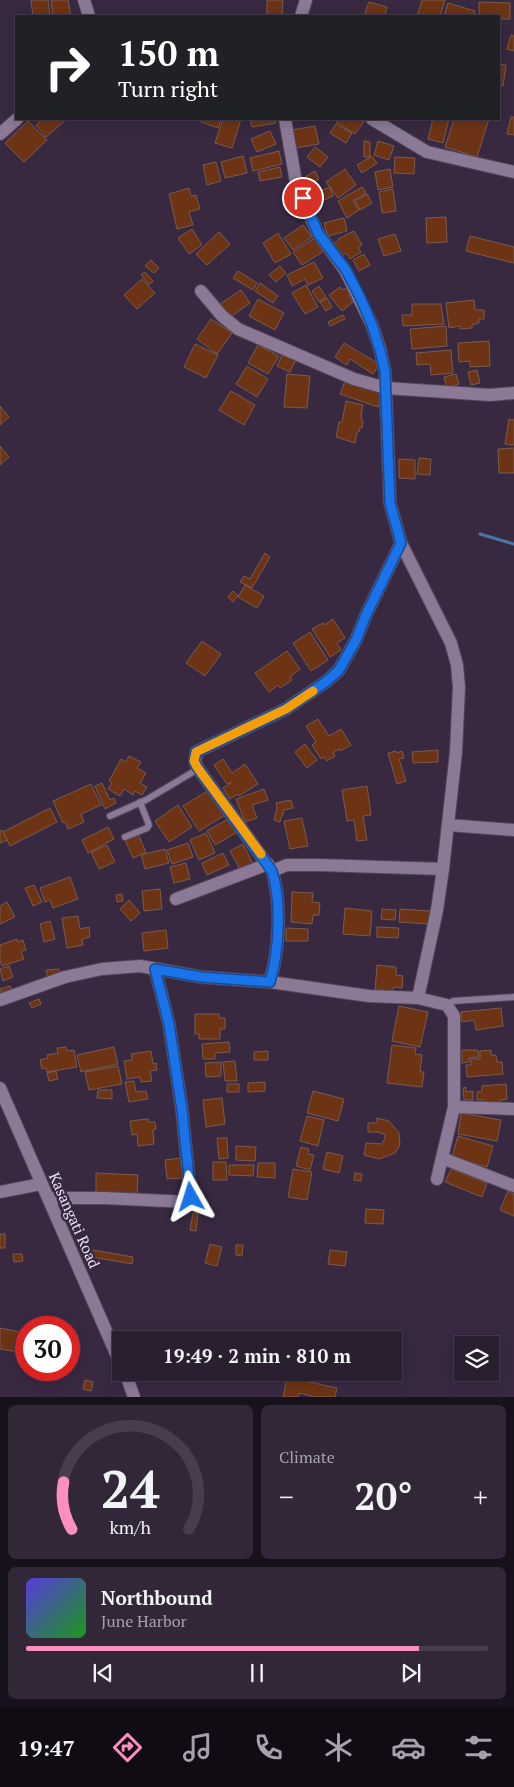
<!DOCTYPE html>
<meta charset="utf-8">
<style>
body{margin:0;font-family:"PT Serif",serif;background:#322739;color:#f1f3f6;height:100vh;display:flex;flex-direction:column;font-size:19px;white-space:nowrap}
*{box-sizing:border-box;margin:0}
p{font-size:16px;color:#a5a2ab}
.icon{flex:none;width:28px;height:28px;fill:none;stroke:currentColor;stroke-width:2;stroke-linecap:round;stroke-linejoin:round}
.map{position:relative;height:1397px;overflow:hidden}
.drawer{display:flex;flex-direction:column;gap:8px;padding:8px;background:#17111b;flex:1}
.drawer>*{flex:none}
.guide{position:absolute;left:15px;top:15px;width:485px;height:105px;border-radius:0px;box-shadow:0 2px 12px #0003,0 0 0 1px #463d4d;background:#202124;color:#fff;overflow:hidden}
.buttons{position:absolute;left:454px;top:1336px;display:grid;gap:10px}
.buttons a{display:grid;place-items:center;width:45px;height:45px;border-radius:0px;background:#2a1f31;box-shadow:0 2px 12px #0003,0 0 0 1px #463d4d;font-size:25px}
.speed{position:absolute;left:15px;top:1316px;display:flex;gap:10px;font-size:25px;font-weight:700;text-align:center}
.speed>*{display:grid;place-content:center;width:65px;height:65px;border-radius:50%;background:#2a1f31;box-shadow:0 2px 12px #0003,0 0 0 1px #463d4d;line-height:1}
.speed .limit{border:8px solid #d22;background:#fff;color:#111}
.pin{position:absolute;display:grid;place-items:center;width:42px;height:42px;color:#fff;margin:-21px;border:2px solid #fff;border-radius:50%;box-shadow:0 1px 5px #0007}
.me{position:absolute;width:55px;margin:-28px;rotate:354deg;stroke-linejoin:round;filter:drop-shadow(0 0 4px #0008)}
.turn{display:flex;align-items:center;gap:18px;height:105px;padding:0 20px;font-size:22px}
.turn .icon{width:65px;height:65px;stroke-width:2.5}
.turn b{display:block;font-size:35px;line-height:42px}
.big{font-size:38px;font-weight:800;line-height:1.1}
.drawer .card{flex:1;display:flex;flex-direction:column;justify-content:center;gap:8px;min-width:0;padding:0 18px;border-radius:8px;background:#322739}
.drawer .dial{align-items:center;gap:0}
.dial svg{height:130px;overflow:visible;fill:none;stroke:#463d4d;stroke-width:7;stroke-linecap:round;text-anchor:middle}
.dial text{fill:#f1f3f6;stroke:none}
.song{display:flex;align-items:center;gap:15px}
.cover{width:60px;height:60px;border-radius:8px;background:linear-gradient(135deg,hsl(250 70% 55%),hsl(120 70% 35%))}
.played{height:5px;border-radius:2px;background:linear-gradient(90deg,#fe8ebd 85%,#463d4d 85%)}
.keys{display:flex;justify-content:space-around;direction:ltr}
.heat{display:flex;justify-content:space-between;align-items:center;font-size:28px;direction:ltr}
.drawer .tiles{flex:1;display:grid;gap:8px;grid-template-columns:1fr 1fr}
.card:last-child{grid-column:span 2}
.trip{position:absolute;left:112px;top:1331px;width:290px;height:50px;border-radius:0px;background:#2a1f31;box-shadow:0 2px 12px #0003,0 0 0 1px #463d4d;font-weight:800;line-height:50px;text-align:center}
.dock{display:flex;height:80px;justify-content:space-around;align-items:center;background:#110c14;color:#a5a2ab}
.dock .icon{width:35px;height:35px}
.dock .selected{color:#fe8ebd}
.dock b{font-size:22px;color:#f1f3f6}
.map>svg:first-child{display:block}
</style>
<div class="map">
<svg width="514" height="1397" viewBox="0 0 514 1397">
<rect width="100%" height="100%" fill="#382941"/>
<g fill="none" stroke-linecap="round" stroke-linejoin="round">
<path stroke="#4a75a6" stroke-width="3" d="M480 534 514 544"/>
</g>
<g fill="#6c3415" stroke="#7a5b4c">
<path d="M31 0H48L50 16H33Z"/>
<path d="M51 0H68L71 16H53Z"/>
<path d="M267 0H283L282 16H267Z"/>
<path d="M422 0H445L440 16H417Z"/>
<path d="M369 2 387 7 385 16H364Z"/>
<path d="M479 2 510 3V19H499V16H479Z"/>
<path d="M448 3 475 11 474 16H444Z"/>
<path d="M511 35 514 36V51L507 49Z"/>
<path d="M499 64 506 65 503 86 499 85Z"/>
<path d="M511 117H514V135L507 134Z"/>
<path d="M43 119H67L46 137 36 125Z"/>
<path d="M202 119H221L218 128 201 122Z"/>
<path d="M223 119H241L232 148 215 143Z"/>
<path d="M250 119H275L276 123 252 127Z"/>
<path d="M338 119H364L365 120 355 134 336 122Z"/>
<path d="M433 119H449L443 143 428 139Z"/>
<path d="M454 119H489L477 157 445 147Z"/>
<path d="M28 121 47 140 24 162 5 143Z"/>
<path d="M336 124 352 133 346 143 330 133Z"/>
<path d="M315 126 319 144 296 148 292 130Z"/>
<path d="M270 131 276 144 257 152 251 139Z"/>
<path d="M364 141 370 142V157H364Z"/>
<path d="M378 141 394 146 389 160 374 155Z"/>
<path d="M315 147 328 157 320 167 307 157Z"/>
<path d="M279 151 282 164 253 171 250 158Z"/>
<path d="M243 156 247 173 225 178 221 162Z"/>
<path d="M372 156 377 163 362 173 357 165Z"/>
<path d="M395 157 415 158 414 174 394 173Z"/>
<path d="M216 162 221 181 207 185 203 165Z"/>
<path d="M280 167 282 177 260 181 258 172Z"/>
<path d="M345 169 356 185 338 198 326 182Z"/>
<path d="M390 169 393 187 378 190 375 172Z"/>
<path d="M315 171 319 179 309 185 305 177Z"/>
<path d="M330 187 333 196 324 200 320 191Z"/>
<path d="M362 187 366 193 353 201 359 210 347 218 338 201Z"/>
<path d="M189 188 191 196 196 195 200 209 189 212 193 225 177 229 169 194Z"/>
<path d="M393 189 396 211 382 213 379 192Z"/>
<path d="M318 192 322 200 314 205 309 197Z"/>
<path d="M367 194 372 203 360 210 355 201Z"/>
<path d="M446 217 447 242 427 243 426 218Z"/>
<path d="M344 218 347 231 328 236 324 223Z"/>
<path d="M303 225 312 237 293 250 284 238Z"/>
<path d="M192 229 202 245 189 254 178 238Z"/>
<path d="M354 231 362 245 358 247 361 252 350 259 346 253 341 256 333 244 339 240 338 239Z"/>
<path d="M219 232 230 244 207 265 196 254Z"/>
<path d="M278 233 291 254 275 263 263 243Z"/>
<path d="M395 234 401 251 384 256 378 239Z"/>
<path d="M470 236 514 247V263L466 251Z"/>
<path d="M315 238 324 251 302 265 293 252Z"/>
<path d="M364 254 370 265 359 271 353 260Z"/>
<path d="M151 260 159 268 154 273 145 266Z"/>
<path d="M314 262 323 278 308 285 305 279 292 286 287 275Z"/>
<path d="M280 266 286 273 276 282 269 275Z"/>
<path d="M238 271 257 283 253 290 233 278Z"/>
<path d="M145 272 153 281 149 285 141 275Z"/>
<path d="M142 279 155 293 137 309 124 295Z"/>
<path d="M260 283 278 296 273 303 255 291Z"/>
<path d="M306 285 318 307 305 314 292 293Z"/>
<path d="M319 286 326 297 319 302 312 291Z"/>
<path d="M340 287 343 290 346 288 351 294 348 296 353 302 342 311 329 295Z"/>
<path d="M241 290 250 303 229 318 220 304Z"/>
<path d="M327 298 332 307 326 311 320 302Z"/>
<path d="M258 299 284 313 275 330 249 316Z"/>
<path d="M474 300 475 310H484V319H479V323L472 325V328L460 329V326L449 328 446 303Z"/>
<path d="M412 304H441L444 324 403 326 402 315H412Z"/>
<path d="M343 315 345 319 330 326 328 322Z"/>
<path d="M211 319 232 333 217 354 197 339Z"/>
<path d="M446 326 447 346 412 349 410 329Z"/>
<path d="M489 341 490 366 470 367V361L459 362 458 343Z"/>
<path d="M344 343 379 364 373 374 350 359 347 365 335 357Z"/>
<path d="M195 344 218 355 206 378 184 367Z"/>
<path d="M258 345 279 356 268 374 248 363Z"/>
<path d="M451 350 453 373 431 375 430 364 417 365 416 353Z"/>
<path d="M283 353 296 359 290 372 277 366Z"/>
<path d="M247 366 268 379 257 397 236 384Z"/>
<path d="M477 370 480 383 471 385 468 372Z"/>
<path d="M287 374 310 376 307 408 284 407Z"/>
<path d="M456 374 459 384 447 388 444 377Z"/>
<path d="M346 379 383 392 378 407 340 394Z"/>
<path d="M231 391 255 405 244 425 219 410Z"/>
<path d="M346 401 363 405 361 415H362L361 420 363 421 362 428 360 427 359 432H357L355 443 336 437 339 422H342Z"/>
<path d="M0 406 9 417 0 425Z"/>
<path d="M509 419 514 420V445L505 444Z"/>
<path d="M0 446 9 457 0 465Z"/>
<path d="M514 448V473H499L498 449Z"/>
<path d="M419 458 431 459 430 475 417 474Z"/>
<path d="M399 459 415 460V479L399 478Z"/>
<path d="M265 553 270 557 252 588 240 582 244 576 250 579Z"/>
<path d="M245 585 264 596 257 608 238 597Z"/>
<path d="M233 591 238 596 233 602 228 597Z"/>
<path d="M333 619 345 638 337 643 341 650 330 657 312 629 323 623 324 625Z"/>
<path d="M310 632 328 660 311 671 293 643Z"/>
<path d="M202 641 221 654 205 676 186 663Z"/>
<path d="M287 651 300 669 290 677 292 680 280 688 278 685 269 692 255 673Z"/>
<path d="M318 719 329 736 341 729 351 745 340 751 339 749 333 753 335 756 327 761 324 757 321 759 312 745 316 742 306 726Z"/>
<path d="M305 744 317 760 307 768 295 752Z"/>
<path d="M438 750V762L413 763 412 752Z"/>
<path d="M396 751 397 753 402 751 404 758 399 759 406 781 397 784 388 753Z"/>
<path d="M129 756 141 762 137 768 146 773 140 783 147 787 142 795 135 791 133 795 124 789 120 796 108 789 112 783 109 781 121 759 126 762Z"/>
<path d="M223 759 232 773 245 764 258 784 239 796 238 794 230 799 223 788 231 783V782L227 784 214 765Z"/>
<path d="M102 783 110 800 114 798 116 803 105 809 95 786Z"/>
<path d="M91 784 101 805 81 814 84 822 68 829 65 822 63 823 53 801Z"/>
<path d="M367 786 371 815 363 816 367 840 357 841 354 820 347 821 342 790Z"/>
<path d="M264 789 268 800 252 805 257 818 245 822 236 799Z"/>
<path d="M209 790 225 815 199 831 183 806Z"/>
<path d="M291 800 293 808 284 810 280 822 274 820 277 809 276 803Z"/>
<path d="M178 805 192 827 169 842 155 821Z"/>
<path d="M50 808 57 822 10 846 3 832Z"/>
<path d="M302 818 308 846 290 849 284 821Z"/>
<path d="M228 819 236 833 215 845 207 831Z"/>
<path d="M108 827 114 839 88 853 82 840Z"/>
<path d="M2 830 7 840 0 843V831Z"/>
<path d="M206 833 215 853 199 860 190 840Z"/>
<path d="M138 834 146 852 133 858 125 840Z"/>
<path d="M188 843 193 857 172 864 167 850Z"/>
<path d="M243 844 253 864 241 871 230 851Z"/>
<path d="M107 845 115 862 99 869 91 852Z"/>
<path d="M165 849 169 863 145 869 141 855Z"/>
<path d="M223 853 229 865 207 875 202 863Z"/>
<path d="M186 863 190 879 174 883 170 867Z"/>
<path d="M70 877 78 899 53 908 50 900 45 902 40 888Z"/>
<path d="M34 885 42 902 33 906 25 888Z"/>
<path d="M160 889 162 909 144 911 142 891Z"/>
<path d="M292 892 313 893 312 902 320 903 319 915H313L312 924 291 922Z"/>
<path d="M122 894 123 901 117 902 116 895Z"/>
<path d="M129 900 140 913 131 921 120 909Z"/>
<path d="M7 902 15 917 0 924V906Z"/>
<path d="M345 908 372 911 370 936 343 934Z"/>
<path d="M382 909 396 910 395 920 381 919Z"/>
<path d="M400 909 430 911 429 924 399 922Z"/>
<path d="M78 916 80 929 89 927 90 937 82 939 83 945 67 948 62 918Z"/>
<path d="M50 921 55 939 44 942 40 924Z"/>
<path d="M377 927 399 928 398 938 377 937Z"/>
<path d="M286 928 308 929V941H286Z"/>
<path d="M166 930 168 948 144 951 142 933Z"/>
<path d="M17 939 18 942 23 940 26 950 21 951 24 959 2 966 0 961V945Z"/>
<path d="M377 965 396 967V975L403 976 402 988 393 987V993L375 991Z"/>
<path d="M9 966 13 977 3 981 0 969Z"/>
<path d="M59 969 60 977 48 979 46 970Z"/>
<path d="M10 986 12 991 0 995V989Z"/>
<path d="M39 999 41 1004 32 1008 29 1003Z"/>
<path d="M399 1006 428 1012 420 1047 392 1041Z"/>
<path d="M501 1008 503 1026 476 1030 474 1020 462 1022 461 1012Z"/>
<path d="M195 1014H219V1018H225V1029H220V1039H199V1034H195Z"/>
<path d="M229 1042 230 1052 215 1053V1059H203L202 1044Z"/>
<path d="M392 1045 416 1048 415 1054 422 1055 420 1072H424L422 1087 387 1083Z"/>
<path d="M66 1047 67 1051 74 1050 77 1067 47 1072 46 1068 42 1069 40 1060 48 1058 47 1055 58 1053 57 1048Z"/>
<path d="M114 1047 118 1064 81 1072 77 1055Z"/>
<path d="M462 1050H478L479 1057 469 1058V1062L462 1063Z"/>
<path d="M491 1050V1055H496L497 1062H502L503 1074 467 1077 466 1065H471V1059H480V1051Z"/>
<path d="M151 1051 153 1064 156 1063 157 1070 150 1071 152 1081 141 1082 140 1077 127 1079 124 1061 132 1060 131 1054Z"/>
<path d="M268 1051V1060H254V1052Z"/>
<path d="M235 1061 237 1081H225L223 1062Z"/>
<path d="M221 1062V1076L206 1077 205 1063Z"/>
<path d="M118 1066 122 1084 89 1090 85 1072Z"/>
<path d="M56 1071 58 1079 49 1081 47 1073Z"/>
<path d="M134 1081 136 1092 146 1091 148 1099 129 1102 125 1082Z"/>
<path d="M265 1082V1091L248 1092V1083Z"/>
<rect x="227" y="1084" width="12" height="8"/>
<path d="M506 1084 507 1099 500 1100V1103L483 1104V1099L477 1100V1092L482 1091V1086Z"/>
<path d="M466 1087V1092L473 1091V1100H464L463 1088Z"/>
<path d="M98 1090H112V1099L97 1098Z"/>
<path d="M313 1091 344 1099 338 1121 307 1113Z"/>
<path d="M222 1098 225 1124 206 1127 203 1100Z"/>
<path d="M461 1113 501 1120 497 1141 458 1134Z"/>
<path d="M307 1116 324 1120 318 1146 300 1141Z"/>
<path d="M377 1118 389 1121 399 1133 400 1145 395 1153 379 1159 364 1155 366 1143 382 1144 385 1138 384 1134 378 1132H368V1123H377Z"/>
<path d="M148 1119 149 1122H155L156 1129 153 1130 154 1144 138 1146 137 1134 132 1135 130 1121Z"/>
<path d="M458 1136 493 1146 487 1167 452 1157Z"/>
<path d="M217 1138H227L228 1158 219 1159Z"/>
<path d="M236 1146 256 1147 255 1161 236 1160Z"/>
<path d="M301 1147 309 1149 308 1154 314 1155 310 1170 296 1166Z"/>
<path d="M327 1152 343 1156 339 1173 323 1169Z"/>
<path d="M181 1158 183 1178 167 1179 165 1160Z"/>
<path d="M213 1162H226L227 1180H213Z"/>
<path d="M258 1163H275V1178L257 1177Z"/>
<path d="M229 1165H254L253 1176 229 1175Z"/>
<path d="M293 1169 312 1172 307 1200 288 1197Z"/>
<path d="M451 1169 487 1183 482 1197 445 1182Z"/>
<path d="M96 1173 138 1175 137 1193 96 1192Z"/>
<path d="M355 1173 362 1174 361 1181 354 1180Z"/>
<path d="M508 1191 514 1194V1216L500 1210Z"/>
<path d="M366 1209 384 1210 383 1224 365 1223Z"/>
<path d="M193 1213 198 1214 196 1231 190 1230Z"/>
<rect x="0" y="1234" width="5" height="14"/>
<path d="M210 1244 222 1247 217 1266 205 1263Z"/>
<path d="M236 1245H243L242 1256 236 1255Z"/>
<path d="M93 1250 133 1257 132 1264 92 1257Z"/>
<path d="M330 1250 347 1252 345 1266 328 1264Z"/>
<path d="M13 1254H22L23 1261 14 1262Z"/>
<path d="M0 1328 26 1333 24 1353 0 1349Z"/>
<path d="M287 1377 337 1388 335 1397H315L299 1393 298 1397H283Z"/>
<path d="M85 1380 93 1382 91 1391 83 1389Z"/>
</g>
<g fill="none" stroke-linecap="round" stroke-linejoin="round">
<defs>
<g id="service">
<path d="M110 816 146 800 198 769"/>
<path d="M125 837 147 828 149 825 140 802"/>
<path d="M447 1005 453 1001 514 997"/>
</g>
<g id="minor">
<path d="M84 0 89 16"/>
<path d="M301 16 306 0"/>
<path d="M372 119 427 152 514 172"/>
<path d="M0 134 17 119"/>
<path d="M201 291 222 316 238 329 354 379 386 388 490 395 514 393"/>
<path d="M448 825 514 830"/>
<path d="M272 871 287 865H319L443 869"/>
<path d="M176 899 268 864"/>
<path d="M270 982C279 950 282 903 272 871L197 767 195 761 196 752 286 709 327 681 339 670 356 640 366 615 401 543"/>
<path d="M418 998 447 1005 454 1016V1107L437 1179"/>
<path d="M0 1000 65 977 102 969 140 966 201 977 270 982 369 996 418 998 437 910 443 869 456 752 459 687 457 665 451 643 401 543 390 503 385 371 380 349 372 325 345 270 318 233 309 214 296 182 285 119"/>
<path d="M454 1107 514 1109"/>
<path d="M442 1158 514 1186"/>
<path d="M0 1192 41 1184"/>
<path d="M49 1198H104L188 1202 191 1199 182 1110 169 1024 155 969"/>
</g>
<g id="tertiary">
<path d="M0 1088 121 1365"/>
<path d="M125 1372 134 1397"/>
</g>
</defs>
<use href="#service" stroke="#54475c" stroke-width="8"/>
<use href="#minor" stroke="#54475c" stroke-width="14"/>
<use href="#tertiary" stroke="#54475c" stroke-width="14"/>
<use href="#service" stroke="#8b7996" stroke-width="6"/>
<use href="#minor" stroke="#8b7996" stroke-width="12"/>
<use href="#tertiary" stroke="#8b7996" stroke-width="12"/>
</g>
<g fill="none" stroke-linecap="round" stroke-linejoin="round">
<defs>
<path id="route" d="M191 1197 182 1110 169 1024 155 969 201 977 270 982C279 951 282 902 272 871L197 767 194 761 196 752 286 709 327 681 339 670 356 640 366 615 401 543 390 503 385 371 380 350 372 325 361 299 346 270 318 233 303 198"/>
</defs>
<use href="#route" stroke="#114b97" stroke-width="12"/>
<use href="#route" stroke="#1a73e8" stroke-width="9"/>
<path stroke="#f59e0b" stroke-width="9" d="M261 854 197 767 194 761 196 752 286 709 313 691"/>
</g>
<g text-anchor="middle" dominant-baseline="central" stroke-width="5" stroke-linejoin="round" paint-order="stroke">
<g font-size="15" fill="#ece2f2" stroke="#382941">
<text transform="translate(75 1220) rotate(66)">Kasangati Road</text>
</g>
</g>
</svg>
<div class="buttons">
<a><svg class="icon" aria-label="layers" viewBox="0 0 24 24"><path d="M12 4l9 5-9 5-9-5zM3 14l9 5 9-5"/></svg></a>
</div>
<div class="speed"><div class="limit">30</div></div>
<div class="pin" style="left:303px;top:198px;background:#d93025"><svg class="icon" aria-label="arrive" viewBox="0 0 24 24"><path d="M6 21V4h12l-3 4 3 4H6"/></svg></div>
<svg class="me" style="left:191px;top:1197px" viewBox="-20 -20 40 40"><path d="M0-17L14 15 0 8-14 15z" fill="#1a73e8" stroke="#fff" stroke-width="4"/></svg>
<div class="trip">19:49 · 2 min · 810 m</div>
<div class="guide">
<div class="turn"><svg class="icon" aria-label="right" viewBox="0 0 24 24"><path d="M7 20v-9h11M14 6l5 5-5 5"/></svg><div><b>150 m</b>Turn right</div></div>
</div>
</div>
<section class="drawer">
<div class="tiles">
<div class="card dial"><svg viewBox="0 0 100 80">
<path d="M14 69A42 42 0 1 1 86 69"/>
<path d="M14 69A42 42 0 0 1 9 40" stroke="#fe8ebd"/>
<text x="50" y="56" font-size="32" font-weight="700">24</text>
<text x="50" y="72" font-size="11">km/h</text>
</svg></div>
<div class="card"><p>Climate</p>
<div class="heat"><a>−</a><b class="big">20°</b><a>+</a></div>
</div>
<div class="card">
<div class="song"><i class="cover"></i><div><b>Northbound</b><p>June Harbor</p></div></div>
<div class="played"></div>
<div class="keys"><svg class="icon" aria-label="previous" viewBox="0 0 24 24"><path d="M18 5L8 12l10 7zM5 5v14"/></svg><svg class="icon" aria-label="pause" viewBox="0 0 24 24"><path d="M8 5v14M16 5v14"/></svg><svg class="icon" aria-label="next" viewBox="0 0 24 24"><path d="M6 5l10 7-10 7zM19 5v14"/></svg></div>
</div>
</div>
</section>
<nav class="dock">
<b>19:47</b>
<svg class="icon selected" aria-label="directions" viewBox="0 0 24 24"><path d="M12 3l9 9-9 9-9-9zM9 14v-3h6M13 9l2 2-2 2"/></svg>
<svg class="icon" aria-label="music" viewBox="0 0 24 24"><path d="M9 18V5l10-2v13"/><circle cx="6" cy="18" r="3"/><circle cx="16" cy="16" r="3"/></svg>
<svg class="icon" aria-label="phone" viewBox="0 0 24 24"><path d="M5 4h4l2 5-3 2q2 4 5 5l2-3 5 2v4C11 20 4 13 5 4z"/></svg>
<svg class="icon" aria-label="climate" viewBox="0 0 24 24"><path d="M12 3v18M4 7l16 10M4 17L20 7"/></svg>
<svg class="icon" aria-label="car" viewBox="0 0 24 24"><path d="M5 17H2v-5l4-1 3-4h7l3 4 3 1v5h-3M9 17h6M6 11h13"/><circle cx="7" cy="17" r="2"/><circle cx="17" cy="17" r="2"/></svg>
<svg class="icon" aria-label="filters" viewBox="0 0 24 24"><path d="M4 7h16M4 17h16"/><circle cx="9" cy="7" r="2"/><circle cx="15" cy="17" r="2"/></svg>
</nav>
